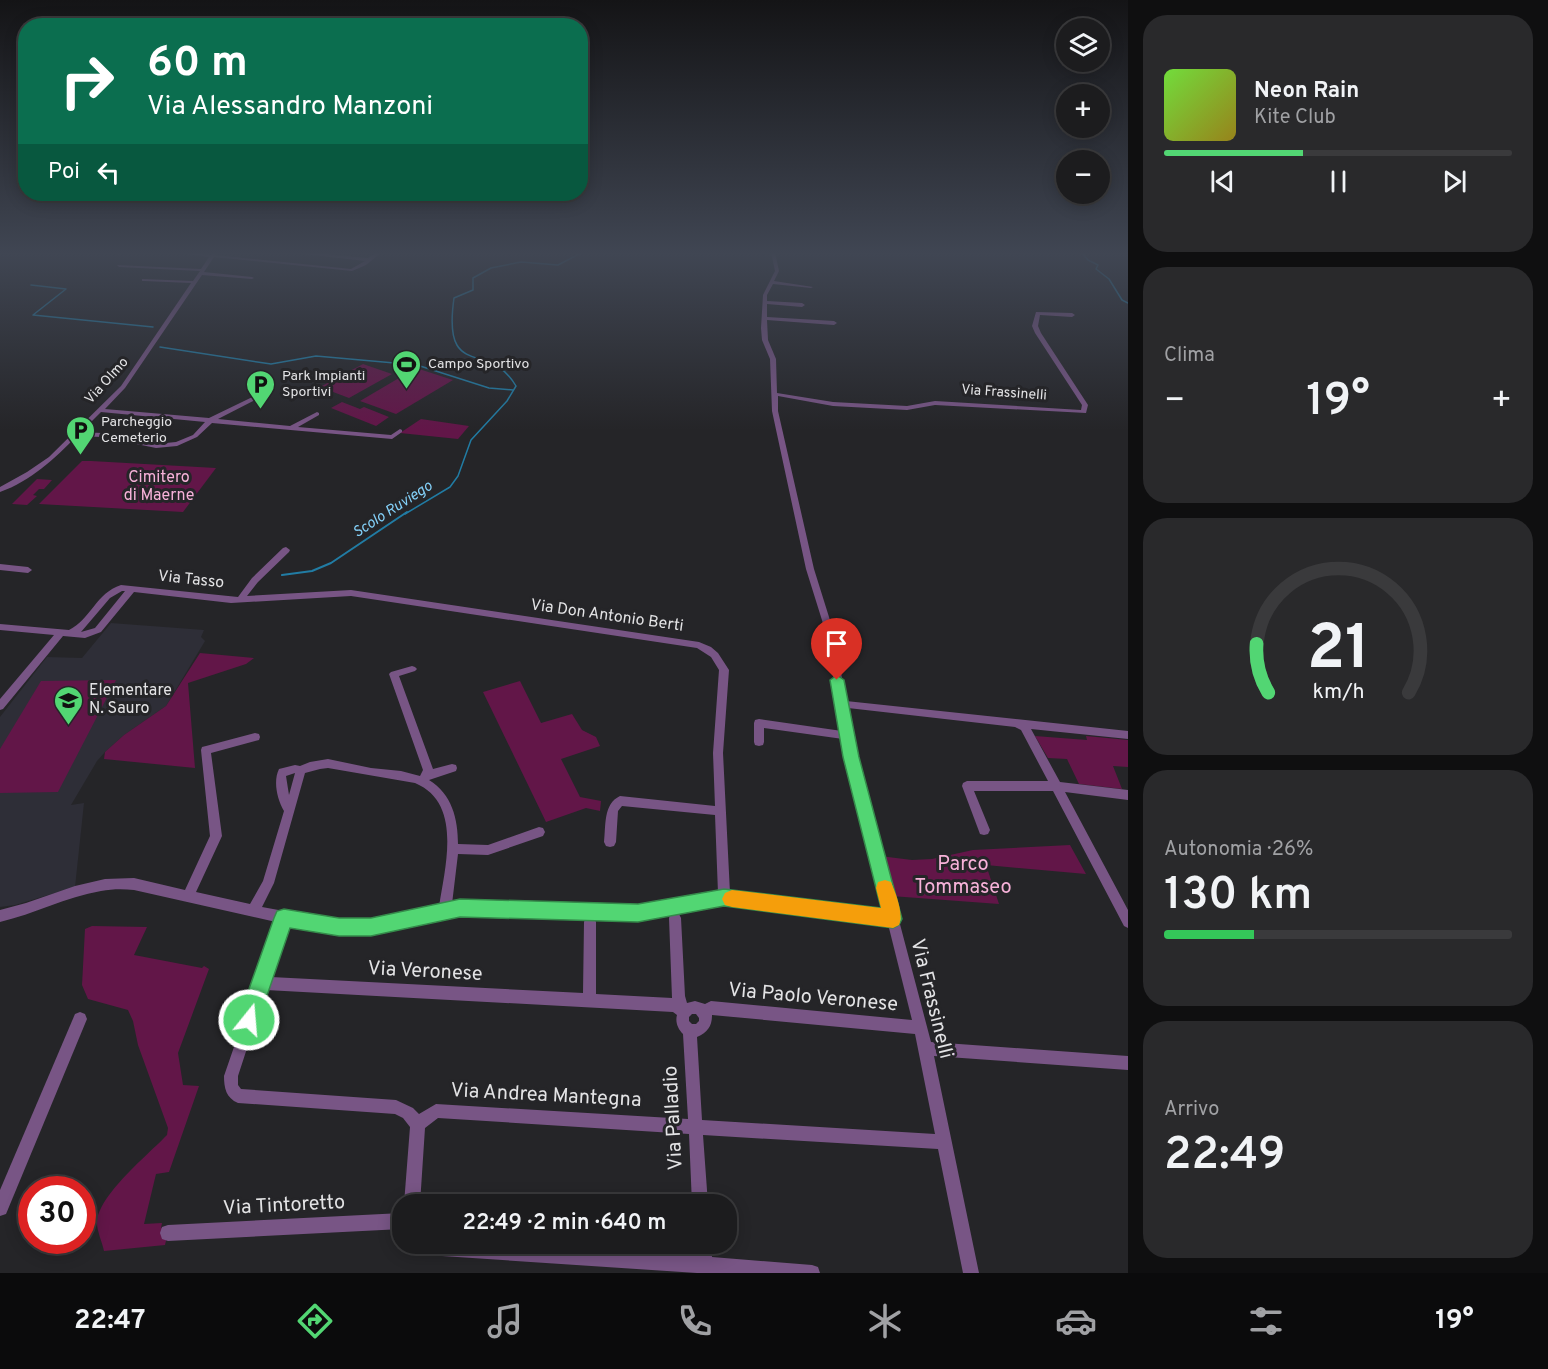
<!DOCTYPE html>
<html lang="it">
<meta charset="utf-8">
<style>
body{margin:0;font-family:Overpass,sans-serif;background:#29292b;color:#f1f3f6;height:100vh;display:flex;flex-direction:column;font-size:22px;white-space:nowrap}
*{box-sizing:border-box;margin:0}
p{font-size:20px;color:#a0a1a4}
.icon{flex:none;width:33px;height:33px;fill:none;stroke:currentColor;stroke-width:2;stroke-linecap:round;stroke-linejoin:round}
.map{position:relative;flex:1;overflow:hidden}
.details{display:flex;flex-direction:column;gap:15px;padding:15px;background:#0f0f10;width:420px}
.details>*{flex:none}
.banner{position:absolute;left:18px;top:18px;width:570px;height:183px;border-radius:24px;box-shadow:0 3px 15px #0003,0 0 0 2px #3a3a3c;background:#0b6e4f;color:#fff;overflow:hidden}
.buttons{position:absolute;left:1056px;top:18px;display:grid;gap:12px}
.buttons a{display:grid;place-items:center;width:54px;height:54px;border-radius:50%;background:#1c1c1e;box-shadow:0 3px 15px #0003,0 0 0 2px #3a3a3c;font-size:30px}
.speed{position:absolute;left:18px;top:1176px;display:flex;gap:12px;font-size:30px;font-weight:700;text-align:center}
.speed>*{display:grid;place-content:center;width:78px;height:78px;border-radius:50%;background:#1c1c1e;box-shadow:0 3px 15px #0003,0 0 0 2px #3a3a3c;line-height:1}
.speed .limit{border:9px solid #d22;background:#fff;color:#111}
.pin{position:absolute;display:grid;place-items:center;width:51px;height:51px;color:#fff;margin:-62px -26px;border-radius:50% 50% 50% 0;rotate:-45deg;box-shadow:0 0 6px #0007}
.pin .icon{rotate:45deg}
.me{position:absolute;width:66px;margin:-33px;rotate:17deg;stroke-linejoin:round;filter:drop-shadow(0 0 4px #0008)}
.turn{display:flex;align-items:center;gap:21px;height:126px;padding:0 30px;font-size:27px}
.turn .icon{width:78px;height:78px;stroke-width:2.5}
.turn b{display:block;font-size:42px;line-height:51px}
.then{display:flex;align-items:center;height:57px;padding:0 30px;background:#0003;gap:12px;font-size:22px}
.big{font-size:45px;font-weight:600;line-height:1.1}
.details .card{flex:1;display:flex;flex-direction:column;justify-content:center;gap:9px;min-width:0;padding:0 21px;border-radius:24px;background:#29292b}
.details .dial{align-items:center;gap:0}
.dial svg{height:156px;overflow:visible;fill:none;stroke:#3a3a3c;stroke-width:7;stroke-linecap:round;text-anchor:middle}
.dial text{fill:#f1f3f6;stroke:none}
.song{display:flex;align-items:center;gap:18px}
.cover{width:72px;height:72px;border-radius:9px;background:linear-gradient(135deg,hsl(100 70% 55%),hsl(50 70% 35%))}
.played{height:6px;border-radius:3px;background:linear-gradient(90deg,#52d673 40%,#3a3a3c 40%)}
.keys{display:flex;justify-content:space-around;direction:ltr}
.heat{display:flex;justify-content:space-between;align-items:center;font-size:33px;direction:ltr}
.charge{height:9px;border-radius:4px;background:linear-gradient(90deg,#34c759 26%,#3a3a3c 0)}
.trip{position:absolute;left:392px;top:1194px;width:345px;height:60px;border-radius:24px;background:#1c1c1e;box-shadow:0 3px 15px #0003,0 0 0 2px #3a3a3c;font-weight:600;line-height:60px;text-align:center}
.menu{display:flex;height:96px;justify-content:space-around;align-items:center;background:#0b0b0c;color:#a0a1a4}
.menu .icon{width:42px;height:42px}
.menu .on{color:#52d673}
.menu b{font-size:27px;color:#f1f3f6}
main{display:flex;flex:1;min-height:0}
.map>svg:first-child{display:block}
</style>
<main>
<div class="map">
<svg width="1128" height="1273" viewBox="0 0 1128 1273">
<rect width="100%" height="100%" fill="#252528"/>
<path fill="#2e2e37" d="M111 623 204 630 201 637 205 641 166 706 124 735 105 752 97 761 71 805 84 803 75 887 15 905 0 907V717L47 657 82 658Z"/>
<g fill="#621648">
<path d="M363 364 392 374 349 398 320 387Z"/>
<path d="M416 368 453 380 396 414 360 401Z"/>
<path d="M342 402 360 409 364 407 389 417 376 426 331 408Z"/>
<path d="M421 419 469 426 458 439 400 433Z"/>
<path d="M82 461H91L216 468 183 512 39 504Z"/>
<path d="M37 479 52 480 44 489H39L33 495 37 496 27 505 12 504Z"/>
<path d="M200 653 254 658 246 664 188 683 195 768 104 759 105 752 124 735 166 706Z"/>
<path d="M116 680 58 792 0 793V749L41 681Z"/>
<path d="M520 681 541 723 572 714 582 730 596 737 600 746 561 759 580 797 601 801 600 811 586 808 546 822 483 692Z"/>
<path d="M1035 736 1087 740 1086 736 1128 740V767L1113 766 1122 789 1079 784 1067 759 1048 758Z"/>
<path d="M1070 845 1086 874 986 865 999 904 891 896 880 856 912 860 932 859 973 850Z"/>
<path d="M92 926 147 927 134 955 202 968 204 966 209 969 178 1053 183 1085 199 1086 169 1172 156 1174 144 1224 162 1223 161 1228H169L165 1245 104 1251C102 1242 97 1231 97 1223 97 1196 149 1154 167 1135L168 1128 138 1045 133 1021 128 1010 88 999 82 985 85 929Z"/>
</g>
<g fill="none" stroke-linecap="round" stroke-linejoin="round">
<g stroke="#217ca4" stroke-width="1.5">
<path d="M1081 252 1088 260 1098 265 1096 269 1109 279 1122 300 1128 303"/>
<path d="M31 285 66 289 33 315 153 327"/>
<path d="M160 347 271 364 316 356 417 365 489 388 513 390"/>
<path d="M405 514 450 487 458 476 471 440 507 401 516 386C489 339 442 382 454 298L473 290V278L491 268 521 262 558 265 583 252"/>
</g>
<path stroke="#217ca4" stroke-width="2" d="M282 575 312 571 331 563 407 512"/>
<g fill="#785585" fill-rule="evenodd">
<path d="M118 252H122L119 255 117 254Z"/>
<path d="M172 252 211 255 213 252H217L215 255 351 269 365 261 286 252H302L368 258 377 252H382L366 265 352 271 214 257 204 272 252 277 254 278 252 279 202 275 125 388 105 409 209 418 265 391 267 392V394L218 419 290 426 317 412 319 413V415L298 427 391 435 400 429 402 430V432L392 439 212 423 197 437 177 446 156 448 102 437 77 436C54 459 31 481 0 492V487L27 472 49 457 121 386 191 283 144 281H142V279L193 281 200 271 119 267 117 265 201 269 209 257ZM101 412 205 422 193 435 176 442 156 444 102 433 81 432Z"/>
<path d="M771 252H775L779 271 774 281 813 287 811 288 773 284 767 295V301L802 303 805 305 802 307 767 304V317L834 321 837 323 834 325 767 320 768 340 776 359 777 393 833 402 907 406 935 401 1081 410 1082 405 1035 333 1032 326 1036 312 1072 313 1075 315 1072 317 1040 315 1038 326 1041 333 1088 405 1086 413 935 405 907 410 833 406 778 396V411L814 569 834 633 846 701 1128 731V739L1031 729 1060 782 1128 790V800L1065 792 1128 910V928L1124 926 1053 791H974L990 830 988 834 984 835 980 834 962 786 963 783 967 781H1048L1021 730 1015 727 848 708 856 757 931 1042 1128 1056V1070L934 1056 979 1273H963L938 1149 703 1135 708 1204H692L689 1134 438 1118 425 1128 420 1204H404L410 1127 403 1118 395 1114 238 1103C226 1098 224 1088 224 1076L255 986 253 983 255 978 258 977 276 922 134 890C123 889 112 889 101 891 66 897 34 914 0 922V910L26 903 75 886 105 879 134 878 185 890 210 836 201 750 202 747 206 746 255 733 259 734 260 737 259 740 211 753 222 836 196 892 250 904 263 881 284 811C277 799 273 781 279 769L295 765 300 766 310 762 328 759 371 768 401 771 420 776 423 770 389 674 391 672 412 666 415 667 417 669 415 671 399 676 433 769 452 764 456 765 457 768 456 771 429 780C452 794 458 819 458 844L488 845 539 827 543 828 545 832 543 836 488 855 458 854 452 904 460 902 638 907 718 893 715 815 622 806 618 811 616 842 614 846 610 847 606 846 604 842C606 826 603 804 620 796L715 806 713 753 719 670 711 657 697 648 351 596 231 603 134 592 101 632 85 638 63 636 3 709 0 710V699L54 635 0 630V624L69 630C91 619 96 593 121 585L238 597 252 578 283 548 286 547 290 550 289 552 258 582 247 596 351 590 699 642 711 647 718 653 729 670 723 753 730 893 885 912 846 757 843 739 764 728V742L763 745 759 746 755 745 754 742V723L755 720 759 719 842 731 826 633 806 569 772 411 770 359 762 340 761 328 763 295 775 271ZM122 591H125L95 628 81 632 110 598ZM328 768 415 783C463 803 445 867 439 907L385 919 339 921 262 907 274 883 305 773 320 769ZM295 773 289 795 286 776ZM724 904 888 924 912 1020 711 1001 705 1004 695 1001 687 1003 685 996 681 918 679 914 676 912ZM674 913 671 914 669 918 672 998 596 994V922L594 918 638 919ZM460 914 586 917 584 922 583 993 271 977 288 925 339 933 385 931ZM266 990 673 1012 677 1015C675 1022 678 1029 683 1034L688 1119 436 1104 419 1114 413 1108 396 1100 241 1089 238 1085V1076ZM692 1014H696L699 1018V1021L696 1024H692L689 1021V1017ZM712 1015 915 1034 935 1134 702 1120 697 1037C708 1032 712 1026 712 1015Z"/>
<path d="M0 564 28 567 32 570 28 573 0 570Z"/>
<path d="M80 1012 85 1014 87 1019 6 1214 0 1216V1190L75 1014Z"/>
<path d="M402 1213V1229L168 1241 162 1239 160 1233 162 1227 168 1225Z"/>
<path d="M415 1244H500L696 1256 695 1244H711L712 1257 812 1265 818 1267 820 1273H697L427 1255 417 1250Z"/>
</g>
</g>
<linearGradient id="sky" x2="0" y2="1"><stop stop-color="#141416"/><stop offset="0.59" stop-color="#404653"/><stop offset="1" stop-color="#404653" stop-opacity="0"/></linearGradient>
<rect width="1128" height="430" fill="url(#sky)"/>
<path fill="#52d673" stroke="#358b4b" stroke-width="1.5" d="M837 675 844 680 859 757 902 919 899 925 893 928 724 906 638 922 460 917 371 936H339L290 928 256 1028 249 1031 241 1028 238 1020 274 918 277 911 284 909 339 918H371L460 899 638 904 724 889 881 908 843 757 830 680Z"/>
<path fill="#f59e0b" d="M885 880 891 882C896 894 904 914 899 925L893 928 732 907 725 905 722 899 725 893 732 890 881 908 876 888 878 882Z"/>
<defs>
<symbol id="stadium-pin" viewBox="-11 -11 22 30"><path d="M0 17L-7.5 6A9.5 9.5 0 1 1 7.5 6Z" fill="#52d673" stroke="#252528"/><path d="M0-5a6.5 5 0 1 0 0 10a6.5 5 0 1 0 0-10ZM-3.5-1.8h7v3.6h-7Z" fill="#111"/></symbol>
<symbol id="parking-pin" viewBox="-11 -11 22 30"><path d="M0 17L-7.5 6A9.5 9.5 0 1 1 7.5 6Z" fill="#52d673" stroke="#252528"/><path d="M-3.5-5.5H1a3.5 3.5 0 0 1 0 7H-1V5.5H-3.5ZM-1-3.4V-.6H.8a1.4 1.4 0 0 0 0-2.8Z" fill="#111"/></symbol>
<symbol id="school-pin" viewBox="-11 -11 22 30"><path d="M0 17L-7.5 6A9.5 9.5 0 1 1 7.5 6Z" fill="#52d673" stroke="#252528"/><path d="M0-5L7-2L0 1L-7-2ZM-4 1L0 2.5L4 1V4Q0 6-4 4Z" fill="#111"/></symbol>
</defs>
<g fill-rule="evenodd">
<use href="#stadium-pin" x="390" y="348" width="33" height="45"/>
<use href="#parking-pin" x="244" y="368" width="33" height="45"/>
<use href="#parking-pin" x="64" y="414" width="33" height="45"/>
<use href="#school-pin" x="52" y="684" width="33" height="45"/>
</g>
<g text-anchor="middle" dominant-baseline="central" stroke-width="6" stroke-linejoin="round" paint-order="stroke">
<g font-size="14" fill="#e3e3e5" stroke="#252528" text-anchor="start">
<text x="428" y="364">Campo Sportivo</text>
<text x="282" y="376">Park Impianti<tspan x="282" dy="16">Sportivi</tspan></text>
<text x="101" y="422">Parcheggio<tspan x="101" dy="16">Cemeterio</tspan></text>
</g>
<g font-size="14" fill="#e3e3e5" stroke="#252528">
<text transform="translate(107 381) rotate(-48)">Via Olmo</text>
<text transform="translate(1004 393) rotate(4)">Via Frassinelli</text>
</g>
<g font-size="15" font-style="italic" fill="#84d1f9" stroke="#252528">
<text transform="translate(393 510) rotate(-33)">Scolo Ruviego</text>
</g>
<g font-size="16" fill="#f7b2d9" stroke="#252528">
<text x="159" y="478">Cimitero<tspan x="159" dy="18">di Maerne</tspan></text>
</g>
<g font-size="16" fill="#e3e3e5" stroke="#252528">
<text transform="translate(191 580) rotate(6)">Via Tasso</text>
<text transform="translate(607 616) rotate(8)">Via Don Antonio Berti</text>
</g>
<g font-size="16" fill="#e3e3e5" stroke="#252528" text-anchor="start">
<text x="89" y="691">Elementare<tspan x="89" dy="18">N. Sauro</tspan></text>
</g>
<g font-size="20" fill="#f7b2d9" stroke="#252528">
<text x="963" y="865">Parco<tspan x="963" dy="23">Tommaseo</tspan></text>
</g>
<g font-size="20" fill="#e3e3e5" stroke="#252528">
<text transform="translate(425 972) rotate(3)">Via Veronese</text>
<text transform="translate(813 998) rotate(5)">Via Paolo Veronese</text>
<text transform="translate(931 999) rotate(76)">Via Frassinelli</text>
<text transform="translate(546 1096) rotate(3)">Via Andrea Mantegna</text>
<text transform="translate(674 1118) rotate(-93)">Via Palladio</text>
<text transform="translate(284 1206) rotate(-3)">Via Tintoretto</text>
</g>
</g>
</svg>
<div class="buttons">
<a><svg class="icon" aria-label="layers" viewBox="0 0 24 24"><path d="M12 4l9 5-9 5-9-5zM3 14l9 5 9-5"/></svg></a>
<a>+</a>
<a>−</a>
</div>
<div class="speed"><div class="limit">30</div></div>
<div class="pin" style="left:837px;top:680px;background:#d93025"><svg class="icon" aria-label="arrive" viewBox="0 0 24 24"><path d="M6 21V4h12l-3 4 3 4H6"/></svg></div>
<svg class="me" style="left:249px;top:1020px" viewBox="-20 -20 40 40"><circle r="17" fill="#52d673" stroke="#fff" stroke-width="3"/><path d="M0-11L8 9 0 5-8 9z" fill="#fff"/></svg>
<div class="trip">22:49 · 2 min · 640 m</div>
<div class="banner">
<div class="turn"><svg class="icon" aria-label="right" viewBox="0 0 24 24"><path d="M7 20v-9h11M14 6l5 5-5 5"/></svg><div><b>60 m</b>Via Alessandro Manzoni</div></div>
<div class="then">Poi<svg class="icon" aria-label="left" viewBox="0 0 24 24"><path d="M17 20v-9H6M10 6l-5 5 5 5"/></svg></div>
</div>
</div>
<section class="details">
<div class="card">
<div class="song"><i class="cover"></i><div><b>Neon Rain</b><p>Kite Club</p></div></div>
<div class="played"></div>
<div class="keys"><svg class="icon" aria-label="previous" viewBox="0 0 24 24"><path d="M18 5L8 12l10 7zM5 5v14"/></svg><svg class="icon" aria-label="pause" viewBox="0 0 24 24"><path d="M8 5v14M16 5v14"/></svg><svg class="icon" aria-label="next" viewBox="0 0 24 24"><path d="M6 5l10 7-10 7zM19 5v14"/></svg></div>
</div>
<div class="card"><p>Clima</p>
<div class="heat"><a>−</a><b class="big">19°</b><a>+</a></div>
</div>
<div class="card dial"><svg viewBox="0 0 100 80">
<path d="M14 69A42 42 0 1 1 86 69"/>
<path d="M14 69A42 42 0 0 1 8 44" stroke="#52d673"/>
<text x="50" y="56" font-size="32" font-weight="700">21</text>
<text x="50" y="72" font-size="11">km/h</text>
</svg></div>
<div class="card"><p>Autonomia · 26%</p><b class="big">130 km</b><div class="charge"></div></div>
<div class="card"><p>Arrivo</p><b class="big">22:49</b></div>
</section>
</main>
<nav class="menu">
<b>22:47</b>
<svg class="icon on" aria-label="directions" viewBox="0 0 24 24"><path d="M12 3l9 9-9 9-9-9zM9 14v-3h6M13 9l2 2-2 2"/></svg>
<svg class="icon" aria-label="music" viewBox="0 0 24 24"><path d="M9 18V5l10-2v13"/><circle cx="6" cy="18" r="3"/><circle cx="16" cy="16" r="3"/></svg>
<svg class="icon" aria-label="phone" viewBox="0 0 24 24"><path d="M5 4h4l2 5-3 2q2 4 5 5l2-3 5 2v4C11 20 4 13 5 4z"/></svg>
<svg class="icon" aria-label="climate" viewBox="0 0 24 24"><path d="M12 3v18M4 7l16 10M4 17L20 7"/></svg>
<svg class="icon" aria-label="car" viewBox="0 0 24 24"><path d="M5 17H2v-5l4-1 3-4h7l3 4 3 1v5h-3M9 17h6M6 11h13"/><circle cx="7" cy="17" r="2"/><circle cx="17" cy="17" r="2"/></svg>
<svg class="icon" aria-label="filters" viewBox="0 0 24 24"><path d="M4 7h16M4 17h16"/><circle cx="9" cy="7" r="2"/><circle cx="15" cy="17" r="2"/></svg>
<b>19°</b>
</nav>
